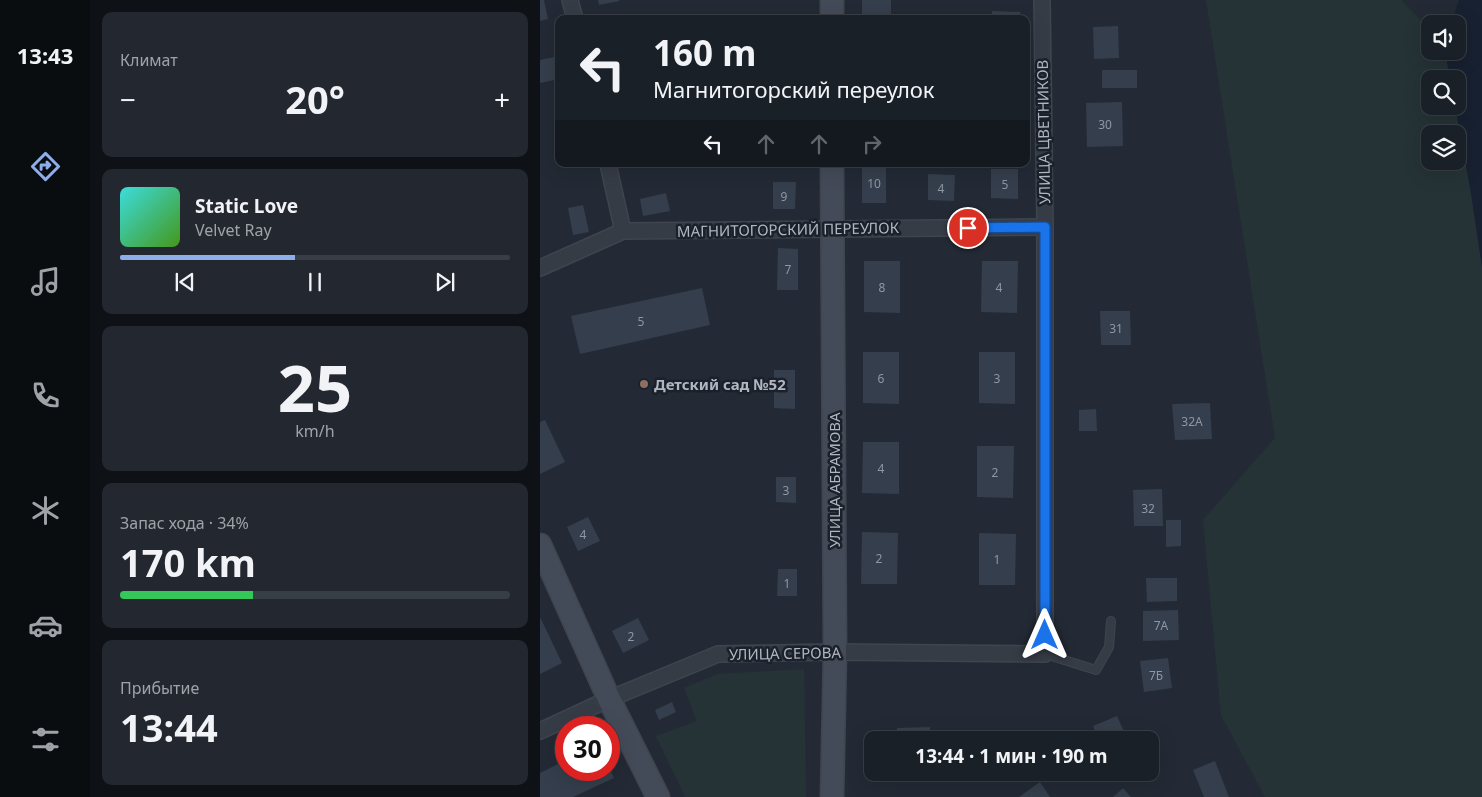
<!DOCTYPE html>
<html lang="ru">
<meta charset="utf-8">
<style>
body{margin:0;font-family:"Noto Sans",sans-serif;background:#232830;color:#f1f3f6;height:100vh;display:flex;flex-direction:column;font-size:19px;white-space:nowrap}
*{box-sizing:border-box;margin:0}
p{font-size:16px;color:#9fa3a8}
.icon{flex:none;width:28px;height:28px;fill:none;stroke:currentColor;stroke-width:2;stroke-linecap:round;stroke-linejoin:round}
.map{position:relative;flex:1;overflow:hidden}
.side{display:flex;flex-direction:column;gap:12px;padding:12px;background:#0e1216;width:450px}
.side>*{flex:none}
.top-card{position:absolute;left:15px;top:15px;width:475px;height:152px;border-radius:10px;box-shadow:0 5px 20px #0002,0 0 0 1px #383e45;background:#1a2028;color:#f1f3f6;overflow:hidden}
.tools{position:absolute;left:881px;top:15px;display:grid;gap:10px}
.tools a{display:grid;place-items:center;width:45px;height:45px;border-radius:10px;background:#1a2028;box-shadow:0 5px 20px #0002,0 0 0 1px #383e45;font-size:25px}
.speed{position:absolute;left:15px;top:716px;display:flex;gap:10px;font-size:25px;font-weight:700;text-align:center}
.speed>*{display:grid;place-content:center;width:65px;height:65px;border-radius:50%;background:#1a2028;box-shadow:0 5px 20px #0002,0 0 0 1px #383e45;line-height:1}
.speed .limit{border:8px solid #d22;background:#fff;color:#111}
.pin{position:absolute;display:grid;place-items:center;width:42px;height:42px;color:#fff;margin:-21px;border:2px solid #fff;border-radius:50%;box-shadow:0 1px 5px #0007}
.me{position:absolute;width:55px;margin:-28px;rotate:0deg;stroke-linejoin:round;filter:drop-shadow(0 0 4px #0008)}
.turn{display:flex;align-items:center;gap:18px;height:105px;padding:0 15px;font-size:22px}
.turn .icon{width:65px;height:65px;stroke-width:2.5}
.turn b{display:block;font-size:35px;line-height:42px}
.lanes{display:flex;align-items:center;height:48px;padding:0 15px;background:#0003;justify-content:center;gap:25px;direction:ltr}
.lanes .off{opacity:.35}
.big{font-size:38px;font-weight:700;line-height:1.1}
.side .widget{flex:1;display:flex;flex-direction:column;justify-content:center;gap:8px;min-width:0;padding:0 18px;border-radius:10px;background:#232830}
.side .dial{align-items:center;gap:0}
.dial b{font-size:65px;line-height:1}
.song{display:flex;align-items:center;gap:15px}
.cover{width:60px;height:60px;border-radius:8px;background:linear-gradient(135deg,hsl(180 70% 55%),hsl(100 70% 35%))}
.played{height:5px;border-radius:2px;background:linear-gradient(90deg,#8dadeb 45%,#383e45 45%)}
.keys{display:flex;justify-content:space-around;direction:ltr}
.heat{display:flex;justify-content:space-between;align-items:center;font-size:28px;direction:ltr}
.charge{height:8px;border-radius:4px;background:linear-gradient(90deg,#34c759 34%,#383e45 0)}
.trip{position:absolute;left:324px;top:731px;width:295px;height:50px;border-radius:10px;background:#1a2028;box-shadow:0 5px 20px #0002,0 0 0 1px #383e45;font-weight:700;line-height:50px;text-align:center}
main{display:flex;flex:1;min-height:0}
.tab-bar{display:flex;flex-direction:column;width:90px;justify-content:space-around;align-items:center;background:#0a0d10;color:#9fa3a8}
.tab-bar .icon{width:35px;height:35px}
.tab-bar .current{color:#8dadeb}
.tab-bar b{font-size:22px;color:#f1f3f6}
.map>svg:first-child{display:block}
</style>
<main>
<nav class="tab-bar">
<b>13:43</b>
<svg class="icon current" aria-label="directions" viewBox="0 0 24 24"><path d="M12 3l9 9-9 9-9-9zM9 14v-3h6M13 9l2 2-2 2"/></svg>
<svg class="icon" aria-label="music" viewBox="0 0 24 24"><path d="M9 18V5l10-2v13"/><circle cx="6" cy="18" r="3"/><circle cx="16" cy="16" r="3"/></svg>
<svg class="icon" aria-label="phone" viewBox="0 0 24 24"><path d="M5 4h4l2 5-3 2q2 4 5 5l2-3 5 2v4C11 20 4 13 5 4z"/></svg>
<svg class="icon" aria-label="climate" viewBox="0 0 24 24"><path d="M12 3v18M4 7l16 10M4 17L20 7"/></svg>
<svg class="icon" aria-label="car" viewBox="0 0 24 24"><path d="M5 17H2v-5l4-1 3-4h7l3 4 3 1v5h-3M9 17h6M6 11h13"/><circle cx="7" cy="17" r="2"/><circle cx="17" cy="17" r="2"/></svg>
<svg class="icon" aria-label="filters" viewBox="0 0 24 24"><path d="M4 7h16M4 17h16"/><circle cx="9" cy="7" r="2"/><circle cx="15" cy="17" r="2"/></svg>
</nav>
<section class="side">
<div class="widget"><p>Климат</p>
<div class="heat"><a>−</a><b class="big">20°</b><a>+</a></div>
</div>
<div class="widget">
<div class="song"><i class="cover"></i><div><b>Static Love</b><p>Velvet Ray</p></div></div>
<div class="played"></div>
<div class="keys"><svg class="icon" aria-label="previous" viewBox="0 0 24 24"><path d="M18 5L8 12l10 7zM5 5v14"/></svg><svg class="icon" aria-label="pause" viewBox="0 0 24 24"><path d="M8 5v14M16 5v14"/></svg><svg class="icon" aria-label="next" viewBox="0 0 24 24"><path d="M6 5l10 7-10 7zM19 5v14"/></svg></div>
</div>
<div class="widget dial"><b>25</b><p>km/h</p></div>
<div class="widget"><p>Запас хода · 34%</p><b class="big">170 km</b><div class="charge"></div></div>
<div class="widget"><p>Прибытие</p><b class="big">13:44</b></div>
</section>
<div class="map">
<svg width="942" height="797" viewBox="0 0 942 797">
<rect width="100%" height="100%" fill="#232a35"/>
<g fill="#253336" fill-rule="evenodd">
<path d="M666 0H861L890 30V51H905L910 79H890V106H915L931 193 942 267V797H725L681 715 663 520 735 438ZM890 134H918V161H890Z"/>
<path d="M264 669 266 797H145L116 736 157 721 144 688 178 674Z"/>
</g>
<path fill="#182131" d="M919 0H942V267L931 193 915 106H918V79H910L905 51H918V24H911Z"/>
<g fill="#353e4c">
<path d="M0 0H4L8 19 0 21Z"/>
<path d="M58 0H79V1L59 5Z"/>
<rect x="322" y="0" width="29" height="19"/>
<path d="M452 11 480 12V19H452Z"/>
<path d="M578 26 579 58 554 59 553 27Z"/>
<path d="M19 56V79L0 83V60Z"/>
<rect x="562" y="70" width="35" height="18"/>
<path d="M582 102 583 146 547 147 546 103Z"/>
<rect x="322" y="164" width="24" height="39"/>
<path d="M451 169H478V199L451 198Z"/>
<path d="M388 174 415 175 414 201 388 200Z"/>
<path d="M233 182H256L255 209H233Z"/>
<path d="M126 193 130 211 103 216 100 199Z"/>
<path d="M43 205 49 232 33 235 28 208Z"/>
<path d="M238 248 258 249V290H237Z"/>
<path d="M324 261H360V313L324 312Z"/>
<path d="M442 261H478L477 313 441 312Z"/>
<path d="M162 288 170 325 40 354 31 316Z"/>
<path d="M560 311H590L591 345H561Z"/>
<path d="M323 352H359V404L323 403Z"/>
<path d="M439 352H475V404L439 403Z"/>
<path d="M234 370H255V409L234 408Z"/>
<path d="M670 403 672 439 635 440 632 404Z"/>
<path d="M556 409 557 431H539V410Z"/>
<path d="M5 420 25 462 0 474V422Z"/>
<path d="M323 442H359V494L322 493Z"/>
<path d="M437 446H474L473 498 437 497Z"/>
<path d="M236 477H256V503L236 502Z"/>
<path d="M622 489 623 526H594L593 490Z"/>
<path d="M48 517 60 541 38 551 27 527Z"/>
<path d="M626 520H641V546L626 547Z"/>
<path d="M322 532 358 533 357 584H321Z"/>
<path d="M439 533 476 534 475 585H439Z"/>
<path d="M238 569H257V596H237Z"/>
<path d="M606 578H637V601L607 602Z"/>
<path d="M638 610 639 640 603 641V611Z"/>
<path d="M0 617 22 663 0 674Z"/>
<path d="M98 618 109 640 83 653 72 631Z"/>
<path d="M628 658 632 688 604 692 600 661Z"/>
<path d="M132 702 136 712 119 720 115 710Z"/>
<path d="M577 716 588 740H559L553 726Z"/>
<path d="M390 727V740H357V728Z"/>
<path d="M452 735 453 740H423V736Z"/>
<path d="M26 760V770H70L74 778 33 797H0V773Z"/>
<path d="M675 761 689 797H664L653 770Z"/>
<path d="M424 772H453V778L424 779Z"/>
<path d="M500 782 510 797H479Z"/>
<path d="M583 788 591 797H573Z"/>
</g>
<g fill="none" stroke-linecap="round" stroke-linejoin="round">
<defs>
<path id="lane" d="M505 654 556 670 569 647 571 621"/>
<g id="street">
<path d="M30 0 35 19"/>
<path d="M68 164 83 231"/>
<path d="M0 268 83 231 505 227"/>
<path d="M0 731 69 699 178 654 295 652 505 654V227L502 0"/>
</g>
<g id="secondary">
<path d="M292 0V19"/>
<path d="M0 545 69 699 118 797"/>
<path d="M292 797 295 652 292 164"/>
</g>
</defs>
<use href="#lane" stroke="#3f454f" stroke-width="10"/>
<use href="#street" stroke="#3f454f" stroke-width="18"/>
<use href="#secondary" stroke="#3f454f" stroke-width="25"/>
<use href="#lane" stroke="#363c46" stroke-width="8"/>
<use href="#street" stroke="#363c46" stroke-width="15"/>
<use href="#secondary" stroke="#444b58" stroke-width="22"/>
</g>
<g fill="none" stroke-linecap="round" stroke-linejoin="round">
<defs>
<path id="route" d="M428 228 505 227V635"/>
</defs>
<use href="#route" stroke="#114b97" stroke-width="12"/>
<use href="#route" stroke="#1a73e8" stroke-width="9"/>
</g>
<circle fill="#8d6e63" stroke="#1b212a" stroke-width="2" cx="104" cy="384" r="5"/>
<g text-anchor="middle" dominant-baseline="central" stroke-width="5" stroke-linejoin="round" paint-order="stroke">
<g font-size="12" fill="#9096a2">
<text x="565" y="124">30</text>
<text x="334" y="183">10</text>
<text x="465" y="184">5</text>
<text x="401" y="188">4</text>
<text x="244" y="196">9</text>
<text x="248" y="269">7</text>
<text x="342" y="287">8</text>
<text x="459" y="287">4</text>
<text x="101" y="321">5</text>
<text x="576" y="328">31</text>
<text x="341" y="378">6</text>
<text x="457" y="378">3</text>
<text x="652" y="421">32А</text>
<text x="341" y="468">4</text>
<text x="455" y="472">2</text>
<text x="246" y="490">3</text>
<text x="608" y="508">32</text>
<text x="43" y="534">4</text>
<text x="339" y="558">2</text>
<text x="457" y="559">1</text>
<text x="247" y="583">1</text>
<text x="621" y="625">7А</text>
<text x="91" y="636">2</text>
<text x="616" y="675">7Б</text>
</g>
<g font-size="15" fill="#b1b6c2" stroke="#1b212a">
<text transform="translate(503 132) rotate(-91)">УЛИЦА ЦВЕТНИКОВ</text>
<text transform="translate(248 229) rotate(-1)">МАГНИТОГОРСКИЙ ПЕРЕУЛОК</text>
<text transform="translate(294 480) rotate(-90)">УЛИЦА АБРАМОВА</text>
<text transform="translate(245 653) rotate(-1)">УЛИЦА СЕРОВА</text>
</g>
<g font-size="15" font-weight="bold" fill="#b1b6c2" stroke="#1b212a" text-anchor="start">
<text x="114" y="384">Детский сад №52</text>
</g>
</g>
</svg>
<div class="tools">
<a><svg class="icon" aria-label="sound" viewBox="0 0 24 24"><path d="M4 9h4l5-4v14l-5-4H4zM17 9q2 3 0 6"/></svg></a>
<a><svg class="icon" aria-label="search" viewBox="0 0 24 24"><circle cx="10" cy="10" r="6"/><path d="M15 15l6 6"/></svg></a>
<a><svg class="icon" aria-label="layers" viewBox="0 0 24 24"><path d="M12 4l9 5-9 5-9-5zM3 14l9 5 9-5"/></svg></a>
</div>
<div class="speed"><div class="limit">30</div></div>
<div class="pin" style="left:428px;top:228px;background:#d93025"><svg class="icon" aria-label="arrive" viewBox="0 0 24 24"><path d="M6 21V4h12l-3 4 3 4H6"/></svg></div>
<svg class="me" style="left:505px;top:635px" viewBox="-20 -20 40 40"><path d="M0-17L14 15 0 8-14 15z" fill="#1a73e8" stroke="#fff" stroke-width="4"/></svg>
<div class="trip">13:44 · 1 мин · 190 m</div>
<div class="top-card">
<div class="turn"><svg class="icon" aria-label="left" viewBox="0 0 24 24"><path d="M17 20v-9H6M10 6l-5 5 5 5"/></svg><div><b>160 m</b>Магнитогорский переулок</div></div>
<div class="lanes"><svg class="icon" aria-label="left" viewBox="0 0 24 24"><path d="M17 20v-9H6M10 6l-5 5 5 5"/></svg><svg class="icon off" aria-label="ahead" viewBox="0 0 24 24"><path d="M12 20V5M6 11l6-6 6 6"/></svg><svg class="icon off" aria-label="ahead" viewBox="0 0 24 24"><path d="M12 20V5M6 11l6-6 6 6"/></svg><svg class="icon off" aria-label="right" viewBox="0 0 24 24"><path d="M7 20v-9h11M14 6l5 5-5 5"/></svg></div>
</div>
</div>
</main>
